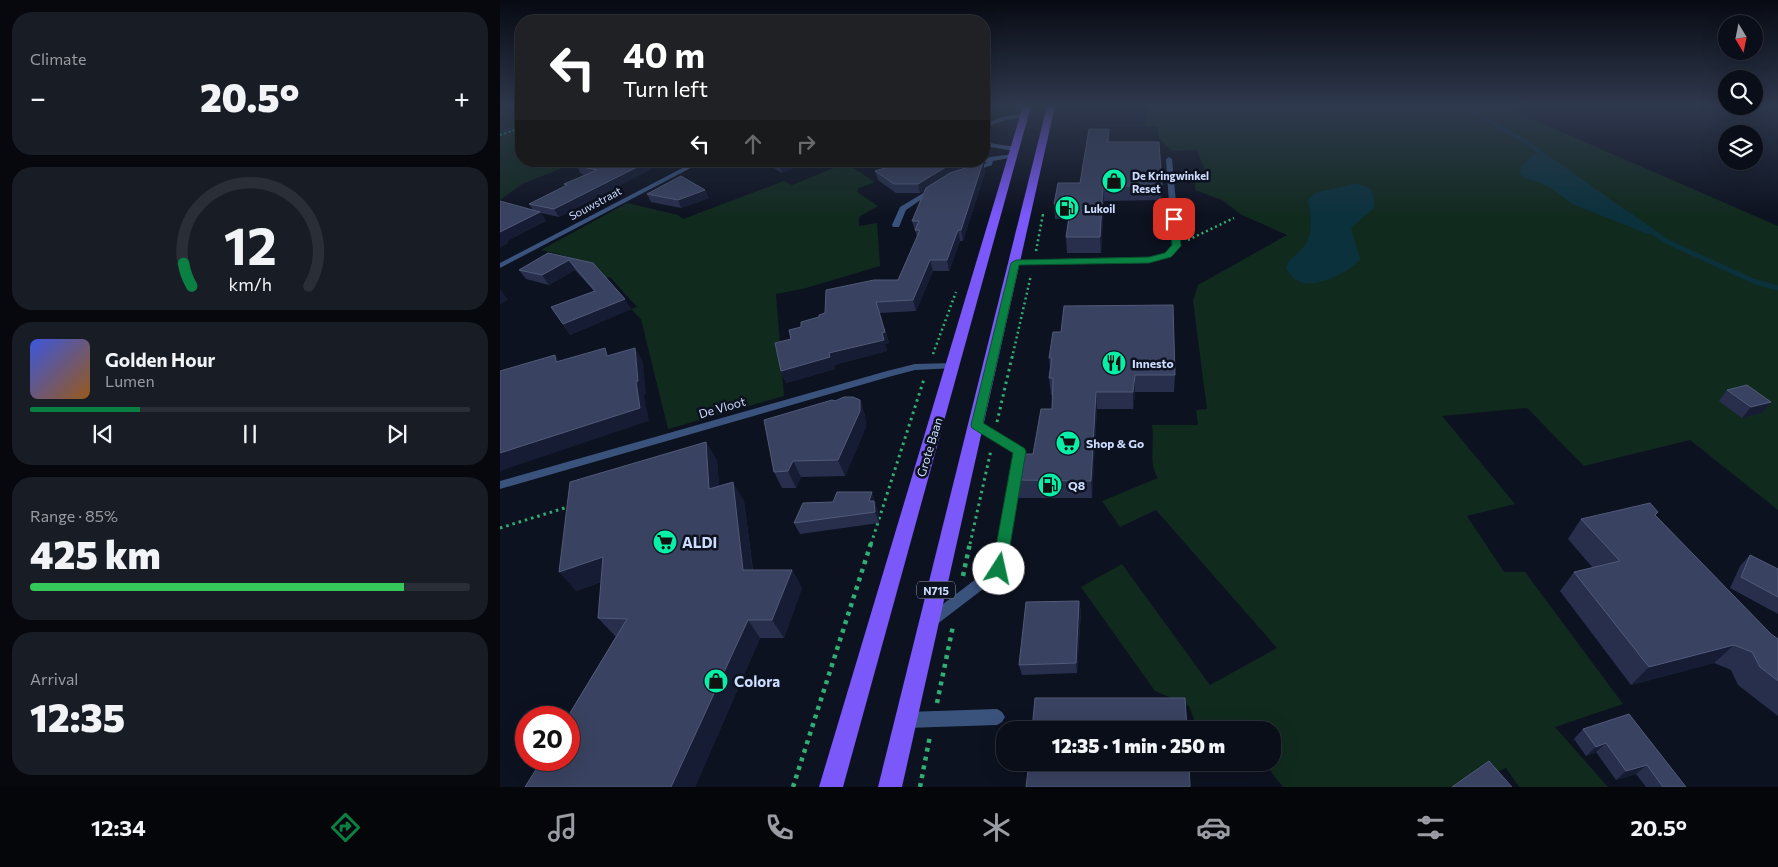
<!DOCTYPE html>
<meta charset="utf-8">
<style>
body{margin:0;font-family:Commissioner,sans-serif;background:#181c25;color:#f1f3f6;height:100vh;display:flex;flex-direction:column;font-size:19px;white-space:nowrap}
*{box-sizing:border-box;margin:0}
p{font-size:16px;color:#999ca2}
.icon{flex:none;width:28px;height:28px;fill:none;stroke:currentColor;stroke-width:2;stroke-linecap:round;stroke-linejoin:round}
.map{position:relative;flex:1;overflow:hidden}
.panel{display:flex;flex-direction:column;gap:12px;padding:12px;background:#06080d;width:500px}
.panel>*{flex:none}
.guide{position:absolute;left:15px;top:15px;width:475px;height:152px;border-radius:20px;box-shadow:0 5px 20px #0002,0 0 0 1px #2a2e37;background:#202124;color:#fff;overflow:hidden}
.needle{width:32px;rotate:170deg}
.buttons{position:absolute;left:1218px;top:15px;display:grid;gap:10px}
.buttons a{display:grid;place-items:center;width:45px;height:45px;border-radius:50%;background:#0a0e18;box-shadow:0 5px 20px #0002,0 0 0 1px #2a2e37;font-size:25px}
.speed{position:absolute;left:15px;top:706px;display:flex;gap:10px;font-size:25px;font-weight:700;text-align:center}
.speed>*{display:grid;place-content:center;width:65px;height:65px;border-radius:50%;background:#0a0e18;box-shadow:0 5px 20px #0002,0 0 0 1px #2a2e37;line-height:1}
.speed .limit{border:8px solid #d22;background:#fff;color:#111}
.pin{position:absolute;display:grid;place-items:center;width:42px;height:42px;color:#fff;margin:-21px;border-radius:10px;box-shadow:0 2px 8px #0006}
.me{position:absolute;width:55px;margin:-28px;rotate:10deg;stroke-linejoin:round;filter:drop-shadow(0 0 4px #0008)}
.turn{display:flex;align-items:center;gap:18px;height:105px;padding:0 25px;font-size:22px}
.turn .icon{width:65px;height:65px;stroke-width:2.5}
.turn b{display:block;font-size:35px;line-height:42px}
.lanes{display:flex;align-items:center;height:48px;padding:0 25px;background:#0003;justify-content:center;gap:25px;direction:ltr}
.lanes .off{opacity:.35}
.big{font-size:38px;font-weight:800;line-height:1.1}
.panel .widget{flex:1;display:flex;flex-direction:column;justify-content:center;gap:8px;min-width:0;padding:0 18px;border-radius:20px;background:#181c25}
.panel .dial{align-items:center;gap:0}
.dial svg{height:130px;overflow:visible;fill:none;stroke:#2a2e37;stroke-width:7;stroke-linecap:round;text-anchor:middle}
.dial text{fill:#f1f3f6;stroke:none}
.song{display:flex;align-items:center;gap:15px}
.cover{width:60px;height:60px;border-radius:8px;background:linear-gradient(135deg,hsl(230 70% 55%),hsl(30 70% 35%))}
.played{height:5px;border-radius:2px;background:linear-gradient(90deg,#0b8043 25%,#2a2e37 25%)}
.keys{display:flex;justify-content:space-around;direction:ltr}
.heat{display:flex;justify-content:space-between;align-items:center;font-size:28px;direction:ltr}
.charge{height:8px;border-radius:4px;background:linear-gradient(90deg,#34c759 85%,#2a2e37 0)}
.trip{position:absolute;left:496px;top:721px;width:285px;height:50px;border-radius:20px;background:#0a0e18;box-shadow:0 5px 20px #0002,0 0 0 1px #2a2e37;font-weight:800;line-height:50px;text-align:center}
.menu{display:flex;height:80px;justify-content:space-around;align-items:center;background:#04060a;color:#999ca2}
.menu .icon{width:35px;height:35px}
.menu .active{color:#0b8043}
.menu b{font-size:22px;color:#f1f3f6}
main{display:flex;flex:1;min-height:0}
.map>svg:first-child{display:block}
</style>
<main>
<section class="panel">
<div class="widget"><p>Climate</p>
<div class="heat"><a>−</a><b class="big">20.5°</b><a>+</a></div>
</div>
<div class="widget dial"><svg viewBox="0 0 100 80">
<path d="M14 69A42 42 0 1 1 86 69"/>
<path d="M14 69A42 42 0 0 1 9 55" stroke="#0b8043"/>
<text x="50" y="56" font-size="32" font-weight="700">12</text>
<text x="50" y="72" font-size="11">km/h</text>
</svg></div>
<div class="widget">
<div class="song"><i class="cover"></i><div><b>Golden Hour</b><p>Lumen</p></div></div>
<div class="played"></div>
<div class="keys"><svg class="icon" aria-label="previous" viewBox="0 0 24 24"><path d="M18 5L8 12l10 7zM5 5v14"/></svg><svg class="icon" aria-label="pause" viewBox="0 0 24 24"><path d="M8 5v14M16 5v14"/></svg><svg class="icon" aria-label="next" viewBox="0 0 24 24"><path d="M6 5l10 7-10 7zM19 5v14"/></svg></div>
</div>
<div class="widget"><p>Range · 85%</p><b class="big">425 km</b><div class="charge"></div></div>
<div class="widget"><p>Arrival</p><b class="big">12:35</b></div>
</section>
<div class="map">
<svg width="1278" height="787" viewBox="0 0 1278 787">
<rect width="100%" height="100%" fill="#0d1220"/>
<g fill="#112a1e">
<path d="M0 106H21V161H80L22 184 0 200Z"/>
<path d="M647 106H1002L1278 226V510L1190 440 1084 466 1027 408 942 416 1015 504 967 516 1004 572H1025L1123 704 1055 727 1108 787H1019L1006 768 959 787H783L764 763 772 762V730H698L689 706 655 691 581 587 622 564 710 685 777 648 656 510 620 527 602 501 658 478C648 464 655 442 652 425H698L696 410 707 409 693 301 698 285 787 235 742 215 722 200 695 190V179L705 171 697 150 672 151 659 138 657 126 566 125 645 124Z"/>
<path d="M346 163 375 182 359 188 357 192 378 206 359 217V226L377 223 380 266 306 288 276 294 284 396 168 429 141 319 131 309 137 307 110 277 102 279 85 261 41 250 127 203 178 215 183 219 284 181 292 185Z"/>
</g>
<g fill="#0b313c">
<path d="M1044 154 1158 235 1148 234 1072 204 1051 188 1020 175 1021 166 1033 155Z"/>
<path d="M854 184C872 185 875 191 874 208L851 228 860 259C851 272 819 286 803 283 795 281 790 275 786 268 789 258 794 258 800 251 815 237 811 218 808 199L815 193Z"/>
</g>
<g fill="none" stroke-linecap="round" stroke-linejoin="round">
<g stroke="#0b313c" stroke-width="4">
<path d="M962 106 1023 140 1130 216"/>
<path d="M0 133 21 126"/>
</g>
<path stroke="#0b313c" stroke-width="5" d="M1128 214 1166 241 1253 281 1278 288"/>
<g stroke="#31ae73" stroke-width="2" stroke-dasharray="2 2.5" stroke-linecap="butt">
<path d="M0 135 21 128"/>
<path d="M543 216V213"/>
</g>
<g stroke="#31ae73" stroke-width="2.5" stroke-dasharray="2 3" stroke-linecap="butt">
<path d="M688 240 734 218"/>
<path d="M536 251 543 214"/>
<path d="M433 354 456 292"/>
<path d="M512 358 531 275"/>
</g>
<g stroke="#31ae73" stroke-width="3" stroke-dasharray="2.5 4" stroke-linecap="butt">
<path d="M497 422 512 357"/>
<path d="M0 528 71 506"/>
<path d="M371 544 424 379"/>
<path d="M470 544 491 450"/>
</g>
<g stroke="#31ae73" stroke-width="4.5" stroke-dasharray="4 5" stroke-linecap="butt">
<path d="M463 576 470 543"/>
<path d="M437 703 453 626"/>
<path d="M293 787 371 543"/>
<path d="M420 787 430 736"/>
</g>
<g fill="#3a537d" fill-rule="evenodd">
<path d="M525 113 527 114V116L506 120 484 128V124L503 117Z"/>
<path d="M484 142 515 147 518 149 515 151 484 146Z"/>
<path d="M513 154 516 156 515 157 493 161 492 165 472 172 469 170 487 163 482 161 490 157Z"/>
<path d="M669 157 672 159 680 246 671 257 649 262 516 265 512 263 516 261 649 258 665 253 672 246 666 159Z"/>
<path d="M430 189 435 190 406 210 399 227H393L392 225 400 207Z"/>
<path d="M477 421 524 448 525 451 505 569 504 573 436 625 431 627 426 625 424 621 426 617 493 566 514 453 473 428 472 425 473 422Z"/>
<path d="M497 709 502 712 505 717 502 722 497 725 406 728 401 725 398 720 401 715 406 712Z"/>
</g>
<g fill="#3a537d" fill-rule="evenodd">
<path d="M196 161H204L0 268V263Z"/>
<path d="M453 363 456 364 458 366 456 368 415 370 392 376 0 489V481L387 371 415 364Z"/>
</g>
<g fill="#7a58fa" fill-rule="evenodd">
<path d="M523 106H531L343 787H319Z"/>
<path d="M547 106H555L402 787H378Z"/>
</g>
</g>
<g fill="#272f4d">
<path d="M609 142 662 186 661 200 604 201 601 253H567L566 237 569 219H555L554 204 580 183Z"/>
<path d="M253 161H309V162L282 173 271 166 267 168Z"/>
<path d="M375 161H446V163H459L460 170 483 162 485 172 463 241H460L449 271H433L416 311 380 313 389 343 385 344 387 351 334 365 335 369 286 383 281 371 291 339 301 327 325 313 398 280 417 237 412 221 425 190 420 193H396L378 180 375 171 386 168Z"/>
<path d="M147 162 151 169 59 217 41 213 46 221 7 241 8 243 0 247 33 210 29 204 65 186 64 184 86 175 81 174 77 166Z"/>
<path d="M147 194 209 198 181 208 151 202Z"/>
<path d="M48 253 93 263 131 309 70 335 51 307 94 291 75 270 49 285 26 279 19 270Z"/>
<path d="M549 358 675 375 674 392H635L633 409H597L592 498H519L516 480 533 454 552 409V395H551L549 378 550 368Z"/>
<path d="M1227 390 1271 402 1262 413 1242 418 1219 401Z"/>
<path d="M360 400 365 416 366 427 345 476 301 477 296 488H282L274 472 335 401Z"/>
<path d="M206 442 217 461 219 486 244 501 253 570H292L302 588 284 638H260L195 787H25L116 636H115L98 618 101 582 76 591Z"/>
<path d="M376 502 375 504 378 511 379 523 300 534 294 523Z"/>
<path d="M1155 515 1271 634 1278 639V716L1238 685 1231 670 1214 663 1131 685 1060 591 1074 572 1093 568 1068 539 1081 519Z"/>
<path d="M1250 555 1278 569V614L1230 588 1240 566Z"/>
<path d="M579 601 581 612 577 673 522 675 519 665Z"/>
<path d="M1083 729 1186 787H1146L1136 774 1116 780 1096 752 1086 756 1074 739Z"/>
</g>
<g fill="#151c33">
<path d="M490 106H494L490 120 486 122 487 129 484 139V114Z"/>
<path d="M265 161H269L271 166 267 168Z"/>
<path d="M286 161H309V162L282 173 279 164Z"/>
<path d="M444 161H446L447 167 459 163 460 172 446 177 420 193 418 184 443 163Z"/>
<path d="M147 162 151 169 59 217 54 209Z"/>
<path d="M483 162 485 172 463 241 461 230Z"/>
<path d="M603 186 604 201 601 253 600 237Z"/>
<path d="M205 190 209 198 181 208 178 200Z"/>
<path d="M40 212 46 221 7 241 8 243 0 247V232Z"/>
<path d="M458 230 460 241 449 271 447 260Z"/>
<path d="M69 260 75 270 49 285 42 275Z"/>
<path d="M430 260 433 271 416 311 413 300Z"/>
<path d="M0 290H1L8 300 0 305Z"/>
<path d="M125 299 131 309 70 335 63 324Z"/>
<path d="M385 332 389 343 385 344 387 351 334 365 335 369 286 383 281 371Z"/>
<path d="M135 348 143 362 146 394 144 395 149 421 0 471V453L136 382Z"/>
<path d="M55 355 64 368 56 362Z"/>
<path d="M635 375V392L633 409V392Z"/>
<path d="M596 392 597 409 592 498 591 481Z"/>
<path d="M360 400 365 416 366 427 345 476 338 460Z"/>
<path d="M1271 402 1262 413 1242 418 1251 407Z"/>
<path d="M206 442 217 461 221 508 209 489Z"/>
<path d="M293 461 301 477 296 488 288 471Z"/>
<path d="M233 482 244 501 255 589 243 570Z"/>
<path d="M372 492 378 511 379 523 375 512 369 501Z"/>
<path d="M103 557 119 575 76 591 59 572Z"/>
<path d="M292 570 302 588 284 638 272 620Z"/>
<path d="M579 601 581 612 577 673 576 663Z"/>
<path d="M248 620 260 638 195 787H171Z"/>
<path d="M1234 645 1214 663 1131 685 1149 667Z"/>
<path d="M1106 743 1096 752 1086 756 1096 747Z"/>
<path d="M1147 765 1136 774 1116 780 1126 771Z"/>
</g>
<g fill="#394260" stroke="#505a79">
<path d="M484 106H490L488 112 484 114Z"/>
<path d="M589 129H609L608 142H659L662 186H603L600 237H566L571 204H554L558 183H580Z"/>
<path d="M88 161 147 162 54 209 29 204 67 185 64 184 97 170 77 166Z"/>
<path d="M275 161H286L279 164Z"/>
<path d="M388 161H444L443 163H459L444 168 418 184H394L375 171 392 166 389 164 392 163Z"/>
<path d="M483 162 461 230H458L447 260H430L413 300 376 302 385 332 382 333 384 340 329 353 330 357 281 371 275 343 291 339 289 330 301 327V322L319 317V315L325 313 326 290 374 280H398L420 230H415L419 221H412L426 188 450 173Z"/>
<path d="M181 176 205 190 178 200 147 194Z"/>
<path d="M0 201 40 212 0 232Z"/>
<path d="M48 253 93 263 125 299 63 324 51 307 95 291 69 260 42 275 19 270Z"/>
<path d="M673 305 675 375H635L633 392H596L591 481 516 480 521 454H533L541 409H552L553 378H549L552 358H549L553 332H561L564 306Z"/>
<path d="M105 348 107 356 135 348 138 381 136 382 140 408 0 453V371L55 355 56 362Z"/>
<path d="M1247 385 1271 402 1251 407 1227 390Z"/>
<path d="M344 397H353L360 400V411L338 460 293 461 288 471 274 472 264 420 332 400 335 401Z"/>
<path d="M206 442 209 489 233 482 243 570H292L272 620H248L171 787H25L42 760H69V718H67L127 619 98 618 103 557 59 572 70 482Z"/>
<path d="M337 492H372L369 501H374L375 512 294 523 303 503 333 502Z"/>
<path d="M1150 503 1158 512 1155 515 1271 634 1278 639V681L1260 667 1252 652 1234 645 1149 667 1074 572 1120 561 1081 519Z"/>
<path d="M1250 555 1278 569V597L1241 577Z"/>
<path d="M579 601 576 663 519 665 526 602Z"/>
<path d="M535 698H685L687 730H532Z"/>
<path d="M1129 714 1186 787H1163L1147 765 1126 771 1106 743 1096 747 1083 729Z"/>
<path d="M989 761 1012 787H952Z"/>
<path d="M529 762H689L690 787H526Z"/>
</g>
<linearGradient id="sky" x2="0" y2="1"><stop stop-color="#070a12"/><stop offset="0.49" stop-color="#2f394e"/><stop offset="1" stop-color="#2f394e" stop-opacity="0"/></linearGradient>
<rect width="1278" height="216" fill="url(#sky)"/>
<path fill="#0b8043" stroke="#07532c" d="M674 216 678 219 681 246 671 257 649 263 519 265 483 423 524 448 526 451 506 569 504 573 499 575 494 573 492 569 513 453 472 428 471 425 511 263 516 260 649 257 665 253 672 245 670 219Z"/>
<defs>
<symbol id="shop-disc" viewBox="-11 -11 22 22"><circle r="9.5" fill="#07f0a7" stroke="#0d1220"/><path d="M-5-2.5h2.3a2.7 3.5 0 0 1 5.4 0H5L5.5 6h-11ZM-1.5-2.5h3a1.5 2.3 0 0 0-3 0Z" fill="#111"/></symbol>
<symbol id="fuel-disc" viewBox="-11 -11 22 22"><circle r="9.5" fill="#07f0a7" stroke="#0d1220"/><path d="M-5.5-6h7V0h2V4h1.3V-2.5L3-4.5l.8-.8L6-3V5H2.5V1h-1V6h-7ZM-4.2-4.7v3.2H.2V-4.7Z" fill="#111"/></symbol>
<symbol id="restaurant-disc" viewBox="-11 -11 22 22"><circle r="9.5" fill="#07f0a7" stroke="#0d1220"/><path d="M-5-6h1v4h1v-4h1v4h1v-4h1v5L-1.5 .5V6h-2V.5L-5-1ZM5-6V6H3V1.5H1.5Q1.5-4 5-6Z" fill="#111"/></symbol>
<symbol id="supermarket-disc" viewBox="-11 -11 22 22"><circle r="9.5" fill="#07f0a7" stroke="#0d1220"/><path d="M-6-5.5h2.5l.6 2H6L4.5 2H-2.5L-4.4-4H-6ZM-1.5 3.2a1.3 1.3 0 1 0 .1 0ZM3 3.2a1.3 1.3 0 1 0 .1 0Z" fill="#111"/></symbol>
</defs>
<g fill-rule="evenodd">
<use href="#shop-disc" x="600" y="167" width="28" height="28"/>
<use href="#fuel-disc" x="553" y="194" width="28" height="28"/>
<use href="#restaurant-disc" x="600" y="349" width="28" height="28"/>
<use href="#supermarket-disc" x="554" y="429" width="28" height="28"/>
<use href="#fuel-disc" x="536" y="471" width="28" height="28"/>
<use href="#supermarket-disc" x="151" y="528" width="28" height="28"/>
<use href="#shop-disc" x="202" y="667" width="28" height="28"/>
</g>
<g text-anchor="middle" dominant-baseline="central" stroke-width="5" stroke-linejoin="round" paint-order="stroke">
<g font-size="11" font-weight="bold" fill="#cedcfe" stroke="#0d1220" text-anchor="start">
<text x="632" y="175">De Kringwinkel<tspan x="632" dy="13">Reset</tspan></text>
<text x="584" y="208">Lukoil</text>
</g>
<g font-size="11" fill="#cedcfe" stroke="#0d1220">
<text transform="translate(95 203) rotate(-28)">Souwstraat</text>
</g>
<rect fill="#0d1220" stroke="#949fbb" stroke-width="1" x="417" y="581.5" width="38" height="17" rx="4"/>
<g font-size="11" font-weight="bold" fill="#cedcfe">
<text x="436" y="590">N715</text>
</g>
<g font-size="12" font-weight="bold" fill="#cedcfe" stroke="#0d1220" text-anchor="start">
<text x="632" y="363">Innesto</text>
<text x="586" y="443">Shop &amp; Go</text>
<text x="568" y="485">Q8</text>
</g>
<g font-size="12" fill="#cedcfe" stroke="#0d1220">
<text transform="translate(222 407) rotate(-16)">De Vloot</text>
<text transform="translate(429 447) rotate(-73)">Grote Baan</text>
</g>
<g font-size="15" font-weight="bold" fill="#cedcfe" stroke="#0d1220" text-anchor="start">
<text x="182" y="542">ALDI</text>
<text x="234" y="681">Colora</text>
</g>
</g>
</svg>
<div class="buttons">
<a><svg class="needle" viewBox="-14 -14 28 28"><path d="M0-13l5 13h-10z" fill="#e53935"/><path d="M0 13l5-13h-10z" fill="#999ca2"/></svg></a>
<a><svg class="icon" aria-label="search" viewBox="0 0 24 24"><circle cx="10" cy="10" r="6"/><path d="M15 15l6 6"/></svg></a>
<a><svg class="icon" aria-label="layers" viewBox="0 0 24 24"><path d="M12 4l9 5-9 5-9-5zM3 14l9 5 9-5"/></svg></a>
</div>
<div class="speed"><div class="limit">20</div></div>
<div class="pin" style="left:674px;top:219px;background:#d93025"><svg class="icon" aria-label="arrive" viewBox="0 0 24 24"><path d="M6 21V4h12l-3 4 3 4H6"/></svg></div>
<svg class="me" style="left:499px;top:569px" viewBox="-20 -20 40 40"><circle r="19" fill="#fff"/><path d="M0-13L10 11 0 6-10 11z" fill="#0b8043"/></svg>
<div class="trip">12:35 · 1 min · 250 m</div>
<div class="guide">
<div class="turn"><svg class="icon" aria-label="left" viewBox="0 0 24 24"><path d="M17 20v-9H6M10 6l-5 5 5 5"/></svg><div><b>40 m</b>Turn left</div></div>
<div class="lanes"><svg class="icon" aria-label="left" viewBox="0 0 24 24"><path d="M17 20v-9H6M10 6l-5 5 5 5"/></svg><svg class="icon off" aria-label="ahead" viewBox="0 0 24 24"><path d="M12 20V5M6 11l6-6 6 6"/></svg><svg class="icon off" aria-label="right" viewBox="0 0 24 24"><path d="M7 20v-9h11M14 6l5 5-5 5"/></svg></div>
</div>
</div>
</main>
<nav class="menu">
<b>12:34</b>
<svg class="icon active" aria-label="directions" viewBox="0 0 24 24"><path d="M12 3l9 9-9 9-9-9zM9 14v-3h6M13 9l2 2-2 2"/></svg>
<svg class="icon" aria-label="music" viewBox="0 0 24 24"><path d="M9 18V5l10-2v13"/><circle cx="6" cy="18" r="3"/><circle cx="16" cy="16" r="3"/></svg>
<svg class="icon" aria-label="phone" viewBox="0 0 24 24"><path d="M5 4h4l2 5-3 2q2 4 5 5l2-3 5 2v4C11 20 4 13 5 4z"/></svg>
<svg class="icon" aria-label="climate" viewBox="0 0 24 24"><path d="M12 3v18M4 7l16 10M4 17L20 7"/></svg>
<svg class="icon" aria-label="car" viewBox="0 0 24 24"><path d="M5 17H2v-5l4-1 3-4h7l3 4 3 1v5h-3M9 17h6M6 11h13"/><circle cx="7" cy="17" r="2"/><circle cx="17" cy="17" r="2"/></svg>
<svg class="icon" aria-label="filters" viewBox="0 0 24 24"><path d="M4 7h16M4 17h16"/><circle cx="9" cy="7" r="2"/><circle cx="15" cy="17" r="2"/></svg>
<b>20.5°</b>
</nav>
